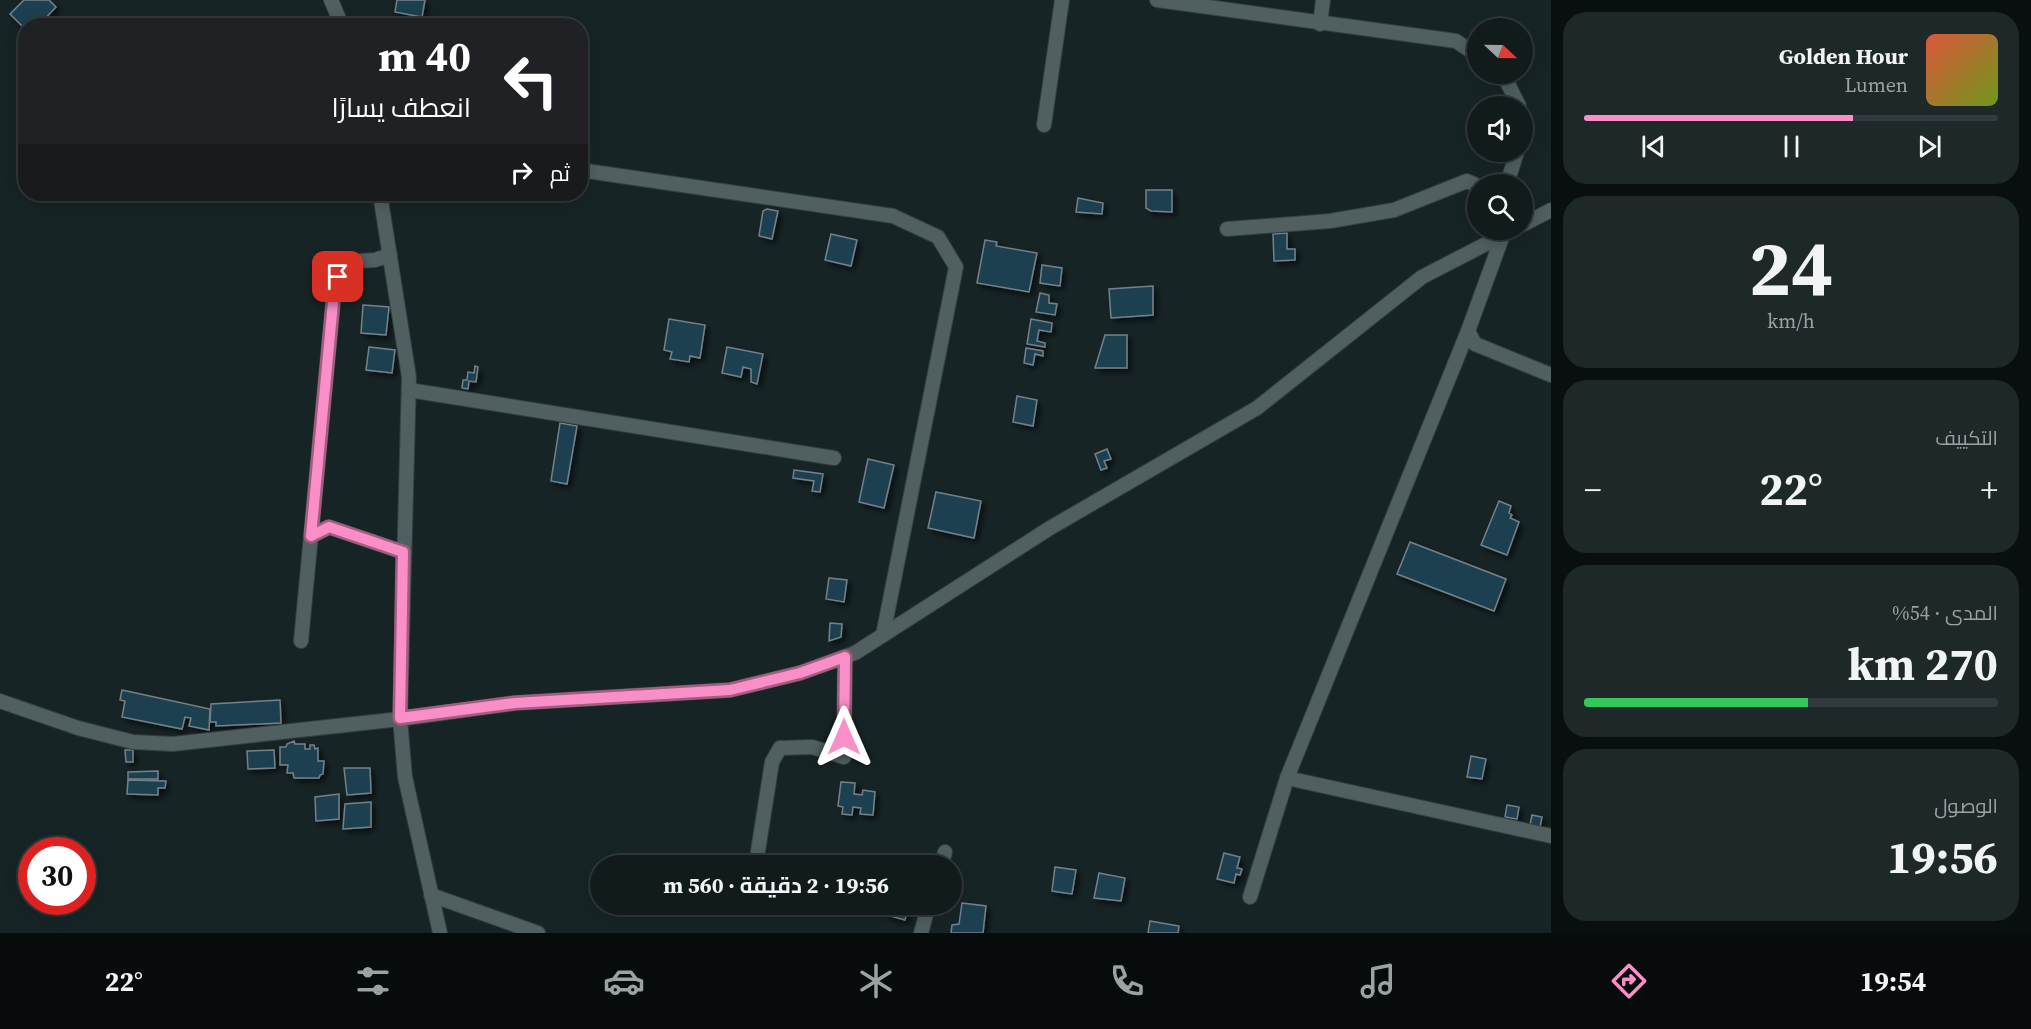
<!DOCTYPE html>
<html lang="ar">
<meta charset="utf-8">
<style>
body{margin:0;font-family:"Source Serif 4",Cairo,serif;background:#1e2829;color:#f1f3f6;direction:rtl;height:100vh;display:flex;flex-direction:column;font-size:22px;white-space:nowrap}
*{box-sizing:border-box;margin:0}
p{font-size:20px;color:#9ca1a3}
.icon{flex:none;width:33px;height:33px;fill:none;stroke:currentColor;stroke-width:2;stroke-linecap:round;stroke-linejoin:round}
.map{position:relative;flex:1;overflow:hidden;direction:ltr}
.details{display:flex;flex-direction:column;gap:12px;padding:12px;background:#090f0f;width:480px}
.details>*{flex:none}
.hud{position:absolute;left:18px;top:18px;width:570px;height:183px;border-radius:24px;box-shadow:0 3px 15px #0003,0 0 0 2px #30393b;direction:rtl;background:#202124;color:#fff;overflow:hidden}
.needle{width:39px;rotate:112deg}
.buttons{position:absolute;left:1467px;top:18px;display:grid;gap:12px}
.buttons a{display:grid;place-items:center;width:66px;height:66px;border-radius:50%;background:#111b1c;box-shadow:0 3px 15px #0003,0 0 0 2px #30393b;font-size:30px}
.speed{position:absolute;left:18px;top:837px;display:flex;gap:12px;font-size:30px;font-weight:700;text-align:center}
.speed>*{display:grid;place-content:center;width:78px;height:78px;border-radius:50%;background:#111b1c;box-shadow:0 3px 15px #0003,0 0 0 2px #30393b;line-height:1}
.speed .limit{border:9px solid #d22;background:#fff;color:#111}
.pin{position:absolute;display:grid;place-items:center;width:51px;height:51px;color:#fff;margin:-26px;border-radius:12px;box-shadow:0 3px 9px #0006}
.me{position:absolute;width:66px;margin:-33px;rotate:0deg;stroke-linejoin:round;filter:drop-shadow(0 0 4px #0008)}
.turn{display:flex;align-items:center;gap:21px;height:126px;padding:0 18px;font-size:27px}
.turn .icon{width:78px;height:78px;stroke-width:2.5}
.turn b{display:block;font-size:42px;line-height:51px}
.then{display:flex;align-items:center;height:57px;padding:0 18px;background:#0003;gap:12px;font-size:22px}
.big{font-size:45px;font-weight:700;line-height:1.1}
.details .widget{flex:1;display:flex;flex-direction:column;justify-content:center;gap:9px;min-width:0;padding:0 21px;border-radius:24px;background:#1e2829}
.details .dial{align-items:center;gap:0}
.dial b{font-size:78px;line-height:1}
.song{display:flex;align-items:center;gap:18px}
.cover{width:72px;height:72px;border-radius:9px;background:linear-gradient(135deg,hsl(10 70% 55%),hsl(80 70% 35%))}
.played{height:6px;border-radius:3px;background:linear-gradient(90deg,#fa8fc7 65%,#30393b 65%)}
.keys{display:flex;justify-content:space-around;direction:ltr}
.heat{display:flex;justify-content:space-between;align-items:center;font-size:33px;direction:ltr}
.charge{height:9px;border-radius:4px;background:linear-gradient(90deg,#34c759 54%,#30393b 0)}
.trip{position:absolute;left:590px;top:855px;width:372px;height:60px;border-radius:30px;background:#111b1c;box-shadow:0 3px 15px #0003,0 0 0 2px #30393b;font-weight:700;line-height:60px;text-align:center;direction:rtl}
.tabs{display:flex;height:96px;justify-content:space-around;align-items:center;background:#070b0b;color:#9ca1a3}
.tabs .icon{width:42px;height:42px}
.tabs .selected{color:#fa8fc7}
.tabs b{font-size:27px;color:#f1f3f6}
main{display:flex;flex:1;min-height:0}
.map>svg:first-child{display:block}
</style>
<main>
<section class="details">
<div class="widget">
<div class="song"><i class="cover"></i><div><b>Golden Hour</b><p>Lumen</p></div></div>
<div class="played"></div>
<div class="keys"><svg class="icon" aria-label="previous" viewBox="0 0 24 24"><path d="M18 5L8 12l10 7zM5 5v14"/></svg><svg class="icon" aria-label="pause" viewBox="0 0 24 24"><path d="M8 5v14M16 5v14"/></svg><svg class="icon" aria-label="next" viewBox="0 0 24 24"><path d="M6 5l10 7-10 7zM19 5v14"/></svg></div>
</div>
<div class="widget dial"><b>24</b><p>km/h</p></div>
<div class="widget"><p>التكييف</p>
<div class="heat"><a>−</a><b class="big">22°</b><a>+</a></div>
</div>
<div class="widget"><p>المدى · 54%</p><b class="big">270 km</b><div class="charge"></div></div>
<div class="widget"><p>الوصول</p><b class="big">19:56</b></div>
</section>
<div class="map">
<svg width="1551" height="933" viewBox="0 0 1551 933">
<defs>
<filter id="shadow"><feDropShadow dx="3.5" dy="3.5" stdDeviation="3" flood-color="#0009"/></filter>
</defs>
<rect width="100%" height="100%" fill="#172425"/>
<g fill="#1c4050" stroke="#748188" stroke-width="1.5" filter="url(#shadow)">
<path d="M24 0H49L56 7 38 26H26V30L10 14Z"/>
<path d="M397 0H425L422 17 395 12Z"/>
<path d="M1146 190H1172V212L1151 211 1146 208Z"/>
<path d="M1078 198 1103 203 1102 214 1076 212Z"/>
<path d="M767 209 778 211 772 239 759 236 763 211Z"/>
<path d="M1287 233V249H1295V260L1274 261 1273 234Z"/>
<path d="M831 234 857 240 851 266 825 260Z"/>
<path d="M985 240 997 242 996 246 1037 253 1029 292 977 283Z"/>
<path d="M1042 265 1062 268 1060 286 1040 283Z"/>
<path d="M346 267 357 268 356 278 345 276Z"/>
<path d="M1153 286V315L1111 318 1109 289Z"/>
<path d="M1040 293 1049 295V303L1057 304 1055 315 1036 312Z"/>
<path d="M363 305 389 307 386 335 361 333Z"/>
<path d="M669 319 705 325 700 358 690 356 689 362 670 359 672 352 664 350Z"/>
<path d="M1031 319 1052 323 1051 332 1039 330 1037 341 1045 343V347L1027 344Z"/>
<path d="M1105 335H1127V368H1095Z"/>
<path d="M369 347 395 350 392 373 366 370Z"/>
<path d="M727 347 763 354 757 384 751 382V369L743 367 741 377 722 373Z"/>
<path d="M1026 348 1043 351V356L1035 354 1033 365 1024 363Z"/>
<path d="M475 366 478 367 476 382 469 381 468 389 462 388 463 380H467L468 372 474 373Z"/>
<path d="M1017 396 1037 400 1033 426 1013 422Z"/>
<path d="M560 423 577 426 567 484 551 481Z"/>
<path d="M1107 449 1111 459 1104 461 1107 468 1101 470 1095 454Z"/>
<path d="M868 459 894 465 884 508 859 502Z"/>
<path d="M794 470 823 474 820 492 812 491 814 481 793 478Z"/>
<path d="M936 492 981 501 974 538 928 528Z"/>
<path d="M1499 501 1511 506 1509 513 1512 515 1510 518 1519 522 1507 555 1481 545Z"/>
<path d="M1410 542 1506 579 1494 611 1397 574Z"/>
<path d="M829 578 847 580 844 602 826 599Z"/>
<path d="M830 623 842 624 841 637 829 641Z"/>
<path d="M122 690 210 709 209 730 189 726 191 718 185 717 182 729 122 717 125 701 120 700Z"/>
<path d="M280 700 281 723 216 726V722H210L211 704Z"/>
<path d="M294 741 295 744H305V749H310V745H314L315 749 318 748V761H324L323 774 320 775 319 778H294L293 773H287L288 765H280V747H286L287 744Z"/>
<path d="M125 750H133V762H126Z"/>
<path d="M274 750 275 768 248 769 247 751Z"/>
<path d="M1471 756 1486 759 1482 779 1467 777Z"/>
<path d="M344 768H370L371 793 347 795Z"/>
<path d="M158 771V779H128V772Z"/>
<path d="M128 780 166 781 165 788H158V795L127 794Z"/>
<path d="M841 782 855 783 854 794 862 795 863 790 875 792 873 815 860 814 861 808 853 807 852 815 842 814 843 807 838 806Z"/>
<path d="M339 794V819L316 821 315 797Z"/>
<path d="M371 802V827L343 829 345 804Z"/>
<path d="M1507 805 1519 807 1517 819 1505 817Z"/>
<path d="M1532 815 1542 817 1540 827 1530 825Z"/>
<path d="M1224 853 1240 857 1237 868 1242 869 1240 875 1236 874 1234 883 1217 879Z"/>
<path d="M1055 867 1076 870 1072 894 1052 891Z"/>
<path d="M1099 873 1125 878 1121 901 1094 898Z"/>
<path d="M962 903 986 906 983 933H951L952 925 959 924Z"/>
<path d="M890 904H909L905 920 887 915Z"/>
<path d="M1150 921 1179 926 1178 933H1148Z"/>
</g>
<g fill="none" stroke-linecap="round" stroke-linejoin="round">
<defs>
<g id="minor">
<path d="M331 0 342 26"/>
<path d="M1157 0 1456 41 1478 56"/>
<path d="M1320 24 1323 0"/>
<path d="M1503 74 1519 106"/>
<path d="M1522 114 1526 123 1522 136"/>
<path d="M1044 125 1062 0"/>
<path d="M580 170 893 216 938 237 956 267 883 635"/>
<path d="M1507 184 1517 152"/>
<path d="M380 194 409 377 400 719 405 777 440 933"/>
<path d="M1522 225 1551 210"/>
<path d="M1227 229 1330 221 1394 210 1467 181 1478 186"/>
<path d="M1503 235 1468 331 1475 344 1551 375"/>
<path d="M1468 331 1287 778 1551 836"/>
<path d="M409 390 834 458"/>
<path d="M311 536 329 527 403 552"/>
<path d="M301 641 334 292 342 262 375 260 390 255"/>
<path d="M0 701 78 728 133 742 173 744 400 719 515 703 730 690 800 673 855 653 1050 528 1257 408 1422 277 1513 230"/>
<path d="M758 851 772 762 780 748 812 747 844 757 845 657"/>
<path d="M941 866 945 852"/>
<path d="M431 895 538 933"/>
<path d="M1250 897 1287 778"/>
<path d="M921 933 929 904"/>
</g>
</defs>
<use href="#minor" stroke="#343e3f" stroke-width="16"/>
<use href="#minor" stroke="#505f60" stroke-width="14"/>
</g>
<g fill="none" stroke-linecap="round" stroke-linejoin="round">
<defs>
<path id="route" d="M338 277 334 292 311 536 329 527 403 552 400 718 515 703 730 690 800 673 845 657 844 737"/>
</defs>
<use href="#route" stroke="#a25d81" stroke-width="15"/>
<use href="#route" stroke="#fa8fc7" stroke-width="10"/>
</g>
</svg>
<div class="buttons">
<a><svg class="needle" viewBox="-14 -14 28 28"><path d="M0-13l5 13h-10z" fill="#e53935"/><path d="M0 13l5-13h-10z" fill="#9ca1a3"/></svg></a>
<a><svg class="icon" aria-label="sound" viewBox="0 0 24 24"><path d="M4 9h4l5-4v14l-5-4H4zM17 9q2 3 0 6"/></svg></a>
<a><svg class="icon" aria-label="search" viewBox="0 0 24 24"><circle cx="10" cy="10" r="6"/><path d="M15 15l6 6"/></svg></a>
</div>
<div class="speed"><div class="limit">30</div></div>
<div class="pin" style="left:338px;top:277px;background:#d93025"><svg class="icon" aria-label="arrive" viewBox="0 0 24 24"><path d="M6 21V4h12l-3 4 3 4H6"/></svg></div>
<svg class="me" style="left:844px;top:737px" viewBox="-20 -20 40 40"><path d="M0-17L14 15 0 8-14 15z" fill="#fa8fc7" stroke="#fff" stroke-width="4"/></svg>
<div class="trip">19:56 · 2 دقيقة · 560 m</div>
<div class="hud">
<div class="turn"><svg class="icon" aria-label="left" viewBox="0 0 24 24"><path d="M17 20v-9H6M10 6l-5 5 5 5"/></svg><div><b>40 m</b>انعطف يسارًا</div></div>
<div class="then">ثم<svg class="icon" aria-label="right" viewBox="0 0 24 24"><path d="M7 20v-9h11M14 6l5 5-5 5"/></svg></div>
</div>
</div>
</main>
<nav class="tabs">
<b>19:54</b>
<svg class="icon selected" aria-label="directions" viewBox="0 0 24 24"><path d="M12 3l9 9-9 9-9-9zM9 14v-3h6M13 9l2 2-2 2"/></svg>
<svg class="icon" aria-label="music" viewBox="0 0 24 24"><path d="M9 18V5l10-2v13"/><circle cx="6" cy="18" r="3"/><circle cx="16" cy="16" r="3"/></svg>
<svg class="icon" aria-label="phone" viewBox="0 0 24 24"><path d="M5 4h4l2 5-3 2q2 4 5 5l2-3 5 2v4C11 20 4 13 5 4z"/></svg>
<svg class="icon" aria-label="climate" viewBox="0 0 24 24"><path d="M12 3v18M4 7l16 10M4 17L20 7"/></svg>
<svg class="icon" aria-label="car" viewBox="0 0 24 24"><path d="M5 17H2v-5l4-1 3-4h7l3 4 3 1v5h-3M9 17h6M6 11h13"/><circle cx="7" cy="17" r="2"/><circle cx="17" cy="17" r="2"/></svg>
<svg class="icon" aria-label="filters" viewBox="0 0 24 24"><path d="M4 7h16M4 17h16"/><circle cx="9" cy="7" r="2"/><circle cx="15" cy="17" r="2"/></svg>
<b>22°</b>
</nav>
